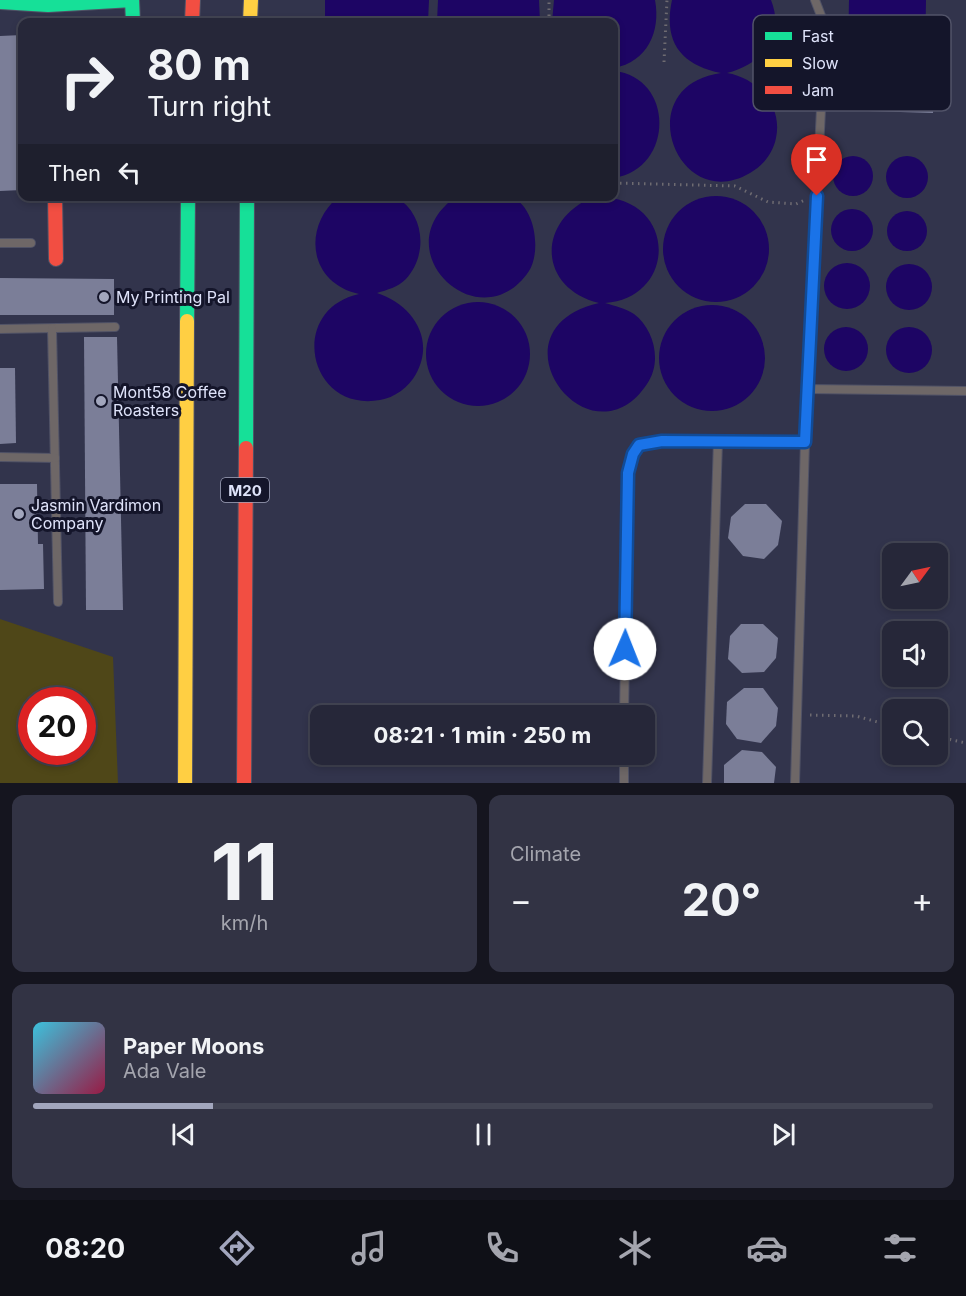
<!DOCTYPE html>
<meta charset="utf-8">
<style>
body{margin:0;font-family:Inter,sans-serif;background:#323344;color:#f1f3f6;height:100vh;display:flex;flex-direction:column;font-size:22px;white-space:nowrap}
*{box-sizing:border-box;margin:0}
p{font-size:20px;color:#a4a5ae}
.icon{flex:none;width:33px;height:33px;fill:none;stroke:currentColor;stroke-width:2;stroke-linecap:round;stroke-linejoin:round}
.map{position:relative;height:783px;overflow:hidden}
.side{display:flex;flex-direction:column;gap:12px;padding:12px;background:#15151f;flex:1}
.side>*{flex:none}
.banner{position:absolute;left:18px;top:18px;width:600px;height:183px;border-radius:12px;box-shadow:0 3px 9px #0003,0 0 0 2px #424453;background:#262739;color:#f1f3f6;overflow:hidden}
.needle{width:39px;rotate:57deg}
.tools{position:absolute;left:882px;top:543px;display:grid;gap:12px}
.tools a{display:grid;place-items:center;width:66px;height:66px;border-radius:12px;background:#262739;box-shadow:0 3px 9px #0003,0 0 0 2px #424453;font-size:30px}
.speed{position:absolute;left:18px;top:687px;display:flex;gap:12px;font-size:30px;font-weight:700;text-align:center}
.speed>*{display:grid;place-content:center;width:78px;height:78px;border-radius:50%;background:#262739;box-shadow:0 3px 9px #0003,0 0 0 2px #424453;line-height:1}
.speed .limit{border:9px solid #d22;background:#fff;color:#111}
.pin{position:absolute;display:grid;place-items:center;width:51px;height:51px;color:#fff;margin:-62px -26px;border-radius:50% 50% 50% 0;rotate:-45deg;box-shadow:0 0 6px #0007}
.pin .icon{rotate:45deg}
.me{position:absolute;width:66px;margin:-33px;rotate:1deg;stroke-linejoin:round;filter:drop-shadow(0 0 4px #0008)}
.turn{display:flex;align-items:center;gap:21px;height:126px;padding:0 30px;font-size:27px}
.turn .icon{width:78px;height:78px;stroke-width:2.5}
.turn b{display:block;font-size:42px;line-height:51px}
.then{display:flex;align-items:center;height:57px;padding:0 30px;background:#0003;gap:12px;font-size:22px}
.big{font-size:45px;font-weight:700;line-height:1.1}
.side .widget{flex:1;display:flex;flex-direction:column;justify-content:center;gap:9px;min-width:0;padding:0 21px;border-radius:12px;background:#323344}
.side .dial{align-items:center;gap:0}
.dial b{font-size:78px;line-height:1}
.song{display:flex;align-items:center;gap:18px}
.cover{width:72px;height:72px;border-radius:9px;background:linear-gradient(135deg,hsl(190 70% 55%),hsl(340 70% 35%))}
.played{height:6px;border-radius:3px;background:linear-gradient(90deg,#a2a6bd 20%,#424453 20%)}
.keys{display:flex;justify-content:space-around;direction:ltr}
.heat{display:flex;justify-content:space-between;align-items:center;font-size:33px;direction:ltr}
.side .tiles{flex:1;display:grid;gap:12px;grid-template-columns:1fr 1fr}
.widget:last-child{grid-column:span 2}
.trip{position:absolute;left:310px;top:705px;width:345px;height:60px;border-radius:12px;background:#262739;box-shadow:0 3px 9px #0003,0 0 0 2px #424453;font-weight:700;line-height:60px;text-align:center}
.tabs{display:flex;height:96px;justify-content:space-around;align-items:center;background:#0f1017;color:#a4a5ae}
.tabs .icon{width:42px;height:42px}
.tabs .active{color:#a2a6bd}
.tabs b{font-size:27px;color:#f1f3f6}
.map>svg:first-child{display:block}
</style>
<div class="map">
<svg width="966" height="783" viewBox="0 0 966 783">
<rect width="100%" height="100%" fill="#32344c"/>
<path fill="#4f4718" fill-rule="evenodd" d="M0 619 113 657 118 783H0ZM32 700H82V752H32Z"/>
<g fill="#1d0564">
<path d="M325 0H429L428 22H325Z"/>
<path d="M438 0H539L540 22H437Z"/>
<path d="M554 0H655C661 32 647 62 614 68V22H552Z"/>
<path d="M672 0H771C786 38 761 64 727 73 757 78 783 105 776 138 773 153 763 166 750 173 677 216 628 86 721 73 681 65 663 42 672 0Z"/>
<path d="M849 0H926L925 55 848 53Z"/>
<path d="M614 71C674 77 675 168 614 178Z"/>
<circle cx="853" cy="176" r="20"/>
<circle cx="907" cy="177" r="21"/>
<circle cx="716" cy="249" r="53"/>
<path d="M457 196C473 196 491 194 507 196 535 201 542 251 529 271 480 344 380 249 457 196Z"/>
<path d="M338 197H396C425 214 428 255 406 279 398 287 387 290 377 293 411 304 436 338 416 374 409 387 394 398 380 400 308 413 287 310 359 294 309 283 302 228 338 197Z"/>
<path d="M593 197C678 193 679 298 605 303 615 306 625 308 634 314 655 330 662 363 647 384 590 470 484 330 599 303 538 288 536 221 593 197Z"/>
<circle cx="852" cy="230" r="21"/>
<circle cx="907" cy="231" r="20"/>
<circle cx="847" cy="286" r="23"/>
<circle cx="909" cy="287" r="23"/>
<circle cx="478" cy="354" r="52"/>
<circle cx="712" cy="358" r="53"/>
<circle cx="846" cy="349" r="22"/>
<circle cx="909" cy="350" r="23"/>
</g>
<g fill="#7b7e98">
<path d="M22 35V190L0 191V36Z"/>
<path d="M897 89 934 90 933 113 867 111V98L897 99Z"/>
<path d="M0 278 114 279V315H0Z"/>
<path d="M84 337H117L123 610H86Z"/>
<path d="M0 368H15L16 443 0 444Z"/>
<path d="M0 484H37L38 544H43L44 589 0 590Z"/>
<path d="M745 504H766L782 521 778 545 764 559 743 556 728 538 731 517Z"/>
<path d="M741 624H763L778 638 776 658 764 672 742 673 728 659 730 636Z"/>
<path d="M744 688H763L778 708 776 726 761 743 737 739 726 724 727 702Z"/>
<path d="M742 750 762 752 776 767 774 783H724V765Z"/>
</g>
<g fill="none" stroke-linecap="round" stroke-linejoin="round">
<defs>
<g id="lane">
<path d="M822 95 860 96"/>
<path d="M0 243H31"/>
<path d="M0 329 115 327"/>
<path d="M52 329 58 602"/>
<path d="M808 389 966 391"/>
<path d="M0 457 55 458"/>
<path d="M624 716 628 473 633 454 639 445 661 441 805 442"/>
<path d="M624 754V783"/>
<path d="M707 783 718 441H720"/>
<path d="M795 783 805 442 825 26 815 0"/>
</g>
<g id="fast">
<path d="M0 2 48 5 132 0 133 22"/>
<path d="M187 321 188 196"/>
<path d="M246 448 247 196"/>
</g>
<g id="slow">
<path d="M250 22 251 0"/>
<path d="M185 783 187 321"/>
</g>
<g id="jam">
<path d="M192 22 193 0"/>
<path d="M55 196 56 259"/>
<path d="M244 783 246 448"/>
</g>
</defs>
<use href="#lane" stroke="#505266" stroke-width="10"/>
<use href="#fast" stroke="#505266" stroke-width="16"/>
<use href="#slow" stroke="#505266" stroke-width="16"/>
<use href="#jam" stroke="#505266" stroke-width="16"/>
<g stroke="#6e6b71" stroke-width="3" stroke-dasharray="1.5 4.5" stroke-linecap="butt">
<path d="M549 22V0"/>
<path d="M664 62 667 0"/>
<path d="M614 183 735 186 768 202 796 204 805 200"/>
<path d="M810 715 856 716 892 726"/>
<path d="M938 737 966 743"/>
</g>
<use href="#lane" stroke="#6e6767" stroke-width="8"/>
<use href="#fast" stroke="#16e098" stroke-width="14"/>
<use href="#slow" stroke="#ffcf43" stroke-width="14"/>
<use href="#jam" stroke="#f24e42" stroke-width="14"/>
</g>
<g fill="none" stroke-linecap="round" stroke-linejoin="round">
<defs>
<path id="route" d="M625 649 628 473 633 454 639 445 662 441 805 442 817 196"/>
</defs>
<use href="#route" stroke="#114b97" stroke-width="15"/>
<use href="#route" stroke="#1a73e8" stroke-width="10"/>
</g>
<g fill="#a2a6bd" stroke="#14152a" stroke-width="2">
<circle cx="104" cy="297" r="6"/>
<circle cx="101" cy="401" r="6"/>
<circle cx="19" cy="514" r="6"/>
</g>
<g text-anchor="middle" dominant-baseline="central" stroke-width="6" stroke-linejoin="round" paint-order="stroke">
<rect fill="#14152a" stroke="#a2a5bc" stroke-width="1.5" x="221" y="478" width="48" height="24" rx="4.5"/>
<g font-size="15" font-weight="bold" fill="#dfe3fa">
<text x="245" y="490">M20</text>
</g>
<g font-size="16" fill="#dfe3fa" stroke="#14152a" text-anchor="start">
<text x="116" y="297">My Printing Pal</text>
<text x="113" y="392">Mont58 Coffee<tspan x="113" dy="18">Roasters</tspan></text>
<text x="31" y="505">Jasmin Vardimon<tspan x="31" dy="18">Company</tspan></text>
</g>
</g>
<rect x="753" y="15" width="198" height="96" rx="9" fill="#14152a" stroke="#515368" stroke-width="1.5"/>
<rect x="765" y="32" width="27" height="8" fill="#16e098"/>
<rect x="765" y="59" width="27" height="8" fill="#ffcf43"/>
<rect x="765" y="86" width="27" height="8" fill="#f24e42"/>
<g font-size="16" fill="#dfe3fa">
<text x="802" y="42">Fast</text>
<text x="802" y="69">Slow</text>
<text x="802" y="96">Jam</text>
</g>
</svg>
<div class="tools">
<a><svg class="needle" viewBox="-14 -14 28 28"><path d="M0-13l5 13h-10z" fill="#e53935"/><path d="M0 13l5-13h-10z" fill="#a4a5ae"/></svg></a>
<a><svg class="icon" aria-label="sound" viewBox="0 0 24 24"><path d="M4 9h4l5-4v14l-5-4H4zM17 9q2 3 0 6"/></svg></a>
<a><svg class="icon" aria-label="search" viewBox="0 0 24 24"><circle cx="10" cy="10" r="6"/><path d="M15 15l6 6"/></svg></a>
</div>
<div class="speed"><div class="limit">20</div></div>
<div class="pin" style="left:817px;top:196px;background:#d93025"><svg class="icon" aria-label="arrive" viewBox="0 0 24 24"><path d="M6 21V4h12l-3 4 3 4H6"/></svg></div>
<svg class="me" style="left:625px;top:649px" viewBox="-20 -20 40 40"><circle r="19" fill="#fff"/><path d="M0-13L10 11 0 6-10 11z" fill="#1a73e8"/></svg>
<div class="trip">08:21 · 1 min · 250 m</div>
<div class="banner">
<div class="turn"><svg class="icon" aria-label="right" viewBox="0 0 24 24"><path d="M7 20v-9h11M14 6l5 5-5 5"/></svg><div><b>80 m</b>Turn right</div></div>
<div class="then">Then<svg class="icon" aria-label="left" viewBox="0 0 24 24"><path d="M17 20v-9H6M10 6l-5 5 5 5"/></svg></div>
</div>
</div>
<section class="side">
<div class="tiles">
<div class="widget dial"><b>11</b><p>km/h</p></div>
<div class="widget"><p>Climate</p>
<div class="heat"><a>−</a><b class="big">20°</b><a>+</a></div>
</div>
<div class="widget">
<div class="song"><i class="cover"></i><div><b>Paper Moons</b><p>Ada Vale</p></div></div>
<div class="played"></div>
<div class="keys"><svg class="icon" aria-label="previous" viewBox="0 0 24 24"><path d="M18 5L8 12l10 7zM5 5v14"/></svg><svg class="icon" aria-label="pause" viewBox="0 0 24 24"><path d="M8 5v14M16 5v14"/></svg><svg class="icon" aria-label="next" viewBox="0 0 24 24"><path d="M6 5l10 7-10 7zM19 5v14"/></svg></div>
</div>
</div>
</section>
<nav class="tabs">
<b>08:20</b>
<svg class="icon active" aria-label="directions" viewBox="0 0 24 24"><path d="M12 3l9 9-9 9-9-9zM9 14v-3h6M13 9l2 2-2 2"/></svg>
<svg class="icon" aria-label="music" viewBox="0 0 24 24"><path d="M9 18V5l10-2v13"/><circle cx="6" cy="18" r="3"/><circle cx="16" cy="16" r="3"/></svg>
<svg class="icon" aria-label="phone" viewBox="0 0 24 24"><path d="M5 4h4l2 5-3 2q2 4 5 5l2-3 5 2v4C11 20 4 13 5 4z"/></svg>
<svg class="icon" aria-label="climate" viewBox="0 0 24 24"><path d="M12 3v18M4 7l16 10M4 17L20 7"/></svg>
<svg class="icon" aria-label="car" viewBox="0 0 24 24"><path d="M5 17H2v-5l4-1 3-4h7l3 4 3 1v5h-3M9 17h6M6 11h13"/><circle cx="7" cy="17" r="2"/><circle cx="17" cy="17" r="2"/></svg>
<svg class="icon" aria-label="filters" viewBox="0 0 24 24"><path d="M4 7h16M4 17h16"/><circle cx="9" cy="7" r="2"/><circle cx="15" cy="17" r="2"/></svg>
</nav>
